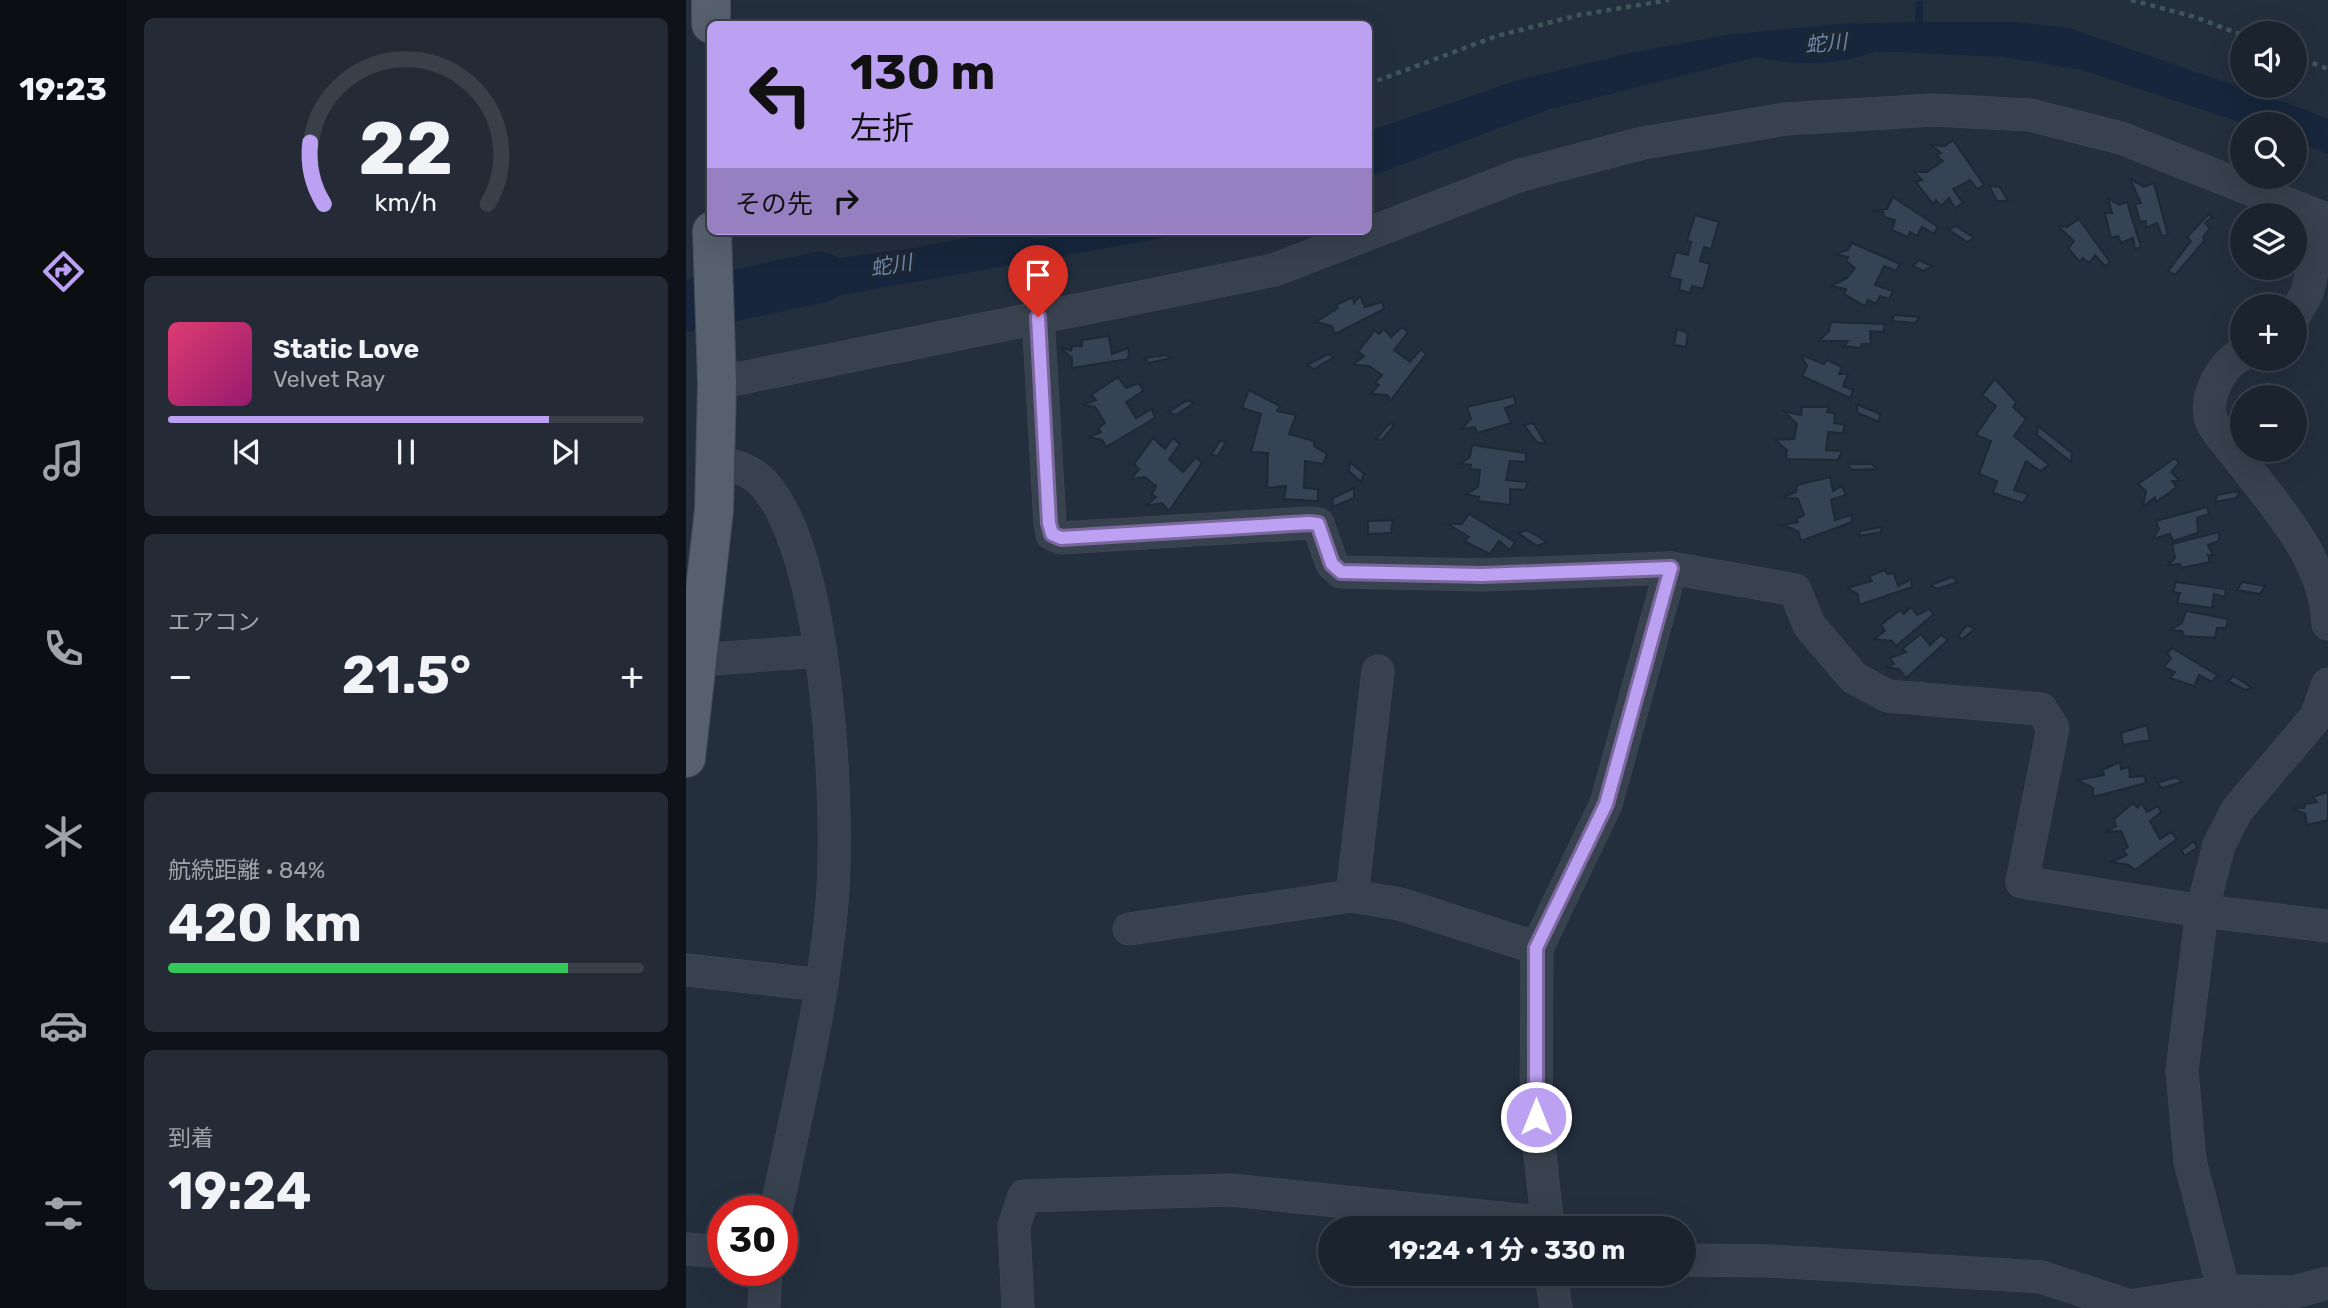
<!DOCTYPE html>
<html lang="ja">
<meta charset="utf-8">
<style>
body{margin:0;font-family:Rubik,"Noto Sans JP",sans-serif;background:#242b36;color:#f1f3f6;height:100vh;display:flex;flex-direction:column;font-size:26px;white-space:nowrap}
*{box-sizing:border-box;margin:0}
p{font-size:23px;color:#a0a4aa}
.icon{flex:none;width:38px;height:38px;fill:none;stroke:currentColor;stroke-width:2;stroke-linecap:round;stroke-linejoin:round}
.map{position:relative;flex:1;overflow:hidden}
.panel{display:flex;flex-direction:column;gap:18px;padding:18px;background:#0f1319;width:560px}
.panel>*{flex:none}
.top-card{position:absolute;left:21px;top:21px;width:665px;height:214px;border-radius:10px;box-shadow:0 7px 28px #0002,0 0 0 2px #39404a;background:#bca0f2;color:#111;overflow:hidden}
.controls{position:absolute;left:1544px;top:21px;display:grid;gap:14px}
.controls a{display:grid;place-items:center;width:77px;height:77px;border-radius:50%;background:#1b232e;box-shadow:0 7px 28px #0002,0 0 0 2px #39404a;font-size:35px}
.speed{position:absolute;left:21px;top:1195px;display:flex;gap:14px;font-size:35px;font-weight:700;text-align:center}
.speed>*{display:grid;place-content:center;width:91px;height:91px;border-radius:50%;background:#1b232e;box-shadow:0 7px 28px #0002,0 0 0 2px #39404a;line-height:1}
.speed .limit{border:10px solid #d22;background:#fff;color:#111}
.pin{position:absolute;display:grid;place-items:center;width:60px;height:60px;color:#fff;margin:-72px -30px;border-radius:50% 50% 50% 0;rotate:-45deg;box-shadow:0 0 7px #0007}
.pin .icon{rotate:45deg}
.me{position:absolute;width:77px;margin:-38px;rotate:0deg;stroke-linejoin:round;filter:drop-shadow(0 0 5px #0008)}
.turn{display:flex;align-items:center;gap:24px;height:147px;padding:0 28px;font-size:32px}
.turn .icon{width:91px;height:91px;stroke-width:2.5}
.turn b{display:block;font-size:49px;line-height:60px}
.then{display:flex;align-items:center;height:66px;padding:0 28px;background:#0003;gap:14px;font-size:26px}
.big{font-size:52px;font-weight:700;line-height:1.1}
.panel .tile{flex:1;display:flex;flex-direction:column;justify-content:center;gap:10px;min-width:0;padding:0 24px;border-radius:10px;background:#242b36}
.panel .dial{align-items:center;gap:0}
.dial svg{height:182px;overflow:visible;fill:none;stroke:#39404a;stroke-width:7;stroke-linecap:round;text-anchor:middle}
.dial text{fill:#f1f3f6;stroke:none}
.song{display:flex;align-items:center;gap:21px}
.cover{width:84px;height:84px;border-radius:10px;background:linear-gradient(135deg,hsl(340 70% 55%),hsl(320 70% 35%))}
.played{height:7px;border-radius:4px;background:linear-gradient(90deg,#bca0f2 80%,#39404a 80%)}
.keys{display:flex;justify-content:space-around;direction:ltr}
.heat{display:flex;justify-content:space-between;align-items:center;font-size:38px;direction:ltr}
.charge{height:10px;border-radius:5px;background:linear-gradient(90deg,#34c759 84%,#39404a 0)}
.trip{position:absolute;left:632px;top:1216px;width:378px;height:70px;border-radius:35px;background:#1b232e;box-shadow:0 7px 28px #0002,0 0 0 2px #39404a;font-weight:700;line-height:70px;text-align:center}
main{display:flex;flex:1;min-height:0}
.dock{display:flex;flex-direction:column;width:126px;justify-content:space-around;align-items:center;background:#0b0e12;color:#a0a4aa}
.dock .icon{width:49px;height:49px}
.dock .current{color:#bca0f2}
.dock b{font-size:32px;color:#f1f3f6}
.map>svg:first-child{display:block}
</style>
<main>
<nav class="dock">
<b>19:23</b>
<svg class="icon current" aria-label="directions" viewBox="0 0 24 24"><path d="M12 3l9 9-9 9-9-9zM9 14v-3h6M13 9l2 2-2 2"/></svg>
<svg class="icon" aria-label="music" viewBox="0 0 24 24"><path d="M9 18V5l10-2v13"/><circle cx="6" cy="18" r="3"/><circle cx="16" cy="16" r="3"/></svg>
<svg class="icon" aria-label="phone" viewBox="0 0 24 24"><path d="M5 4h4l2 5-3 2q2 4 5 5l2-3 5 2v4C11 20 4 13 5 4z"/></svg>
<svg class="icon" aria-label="climate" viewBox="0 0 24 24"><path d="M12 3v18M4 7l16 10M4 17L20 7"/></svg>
<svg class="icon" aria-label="car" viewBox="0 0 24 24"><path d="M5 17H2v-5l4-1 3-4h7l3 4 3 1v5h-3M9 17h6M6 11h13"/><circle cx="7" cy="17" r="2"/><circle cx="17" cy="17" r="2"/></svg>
<svg class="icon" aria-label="filters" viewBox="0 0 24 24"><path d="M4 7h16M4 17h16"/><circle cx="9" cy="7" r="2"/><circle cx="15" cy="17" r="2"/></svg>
</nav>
<section class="panel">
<div class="tile dial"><svg viewBox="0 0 100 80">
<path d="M14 69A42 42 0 1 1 86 69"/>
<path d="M14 69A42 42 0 0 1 8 42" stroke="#bca0f2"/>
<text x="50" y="56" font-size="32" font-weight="700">22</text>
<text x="50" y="72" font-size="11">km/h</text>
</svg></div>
<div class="tile">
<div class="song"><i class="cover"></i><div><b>Static Love</b><p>Velvet Ray</p></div></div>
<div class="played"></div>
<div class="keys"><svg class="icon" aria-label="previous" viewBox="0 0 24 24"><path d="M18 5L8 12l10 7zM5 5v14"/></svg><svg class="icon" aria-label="pause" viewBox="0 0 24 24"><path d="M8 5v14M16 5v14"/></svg><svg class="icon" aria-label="next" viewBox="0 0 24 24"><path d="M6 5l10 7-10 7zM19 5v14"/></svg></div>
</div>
<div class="tile"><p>エアコン</p>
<div class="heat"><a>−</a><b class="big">21.5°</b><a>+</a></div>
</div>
<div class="tile"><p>航続距離 · 84%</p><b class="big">420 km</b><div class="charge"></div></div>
<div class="tile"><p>到着</p><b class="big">19:24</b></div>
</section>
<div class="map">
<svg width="1642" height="1308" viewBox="0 0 1642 1308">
<rect width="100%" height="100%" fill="#242f3e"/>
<g fill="#17263c">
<path d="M1230 1H1237V22H1331L1383 28 1617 109 1642 119V154L1608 140V124H1560L1396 70 1317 57 1190 51C1153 66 1110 66 1071 57L861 110 683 177V131L832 80 940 54 1039 35 1149 24 1229 22Z"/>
<path d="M315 231H516L68 311 67 270 234 247Z"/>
<path d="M5 292 6 328 0 329V294Z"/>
</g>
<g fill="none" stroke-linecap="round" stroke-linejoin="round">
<path stroke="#17263c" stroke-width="51" d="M0 306 135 277"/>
</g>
<g fill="#364354" stroke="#1f2835" stroke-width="2">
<path d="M1267 140 1298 185 1291 189 1284 180 1267 189 1277 203 1269 208 1263 198 1255 206 1250 200 1247 204 1230 182 1236 180 1228 172H1241L1257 161 1250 155 1255 153 1245 145 1259 146Z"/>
<path d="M1444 179 1458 187 1468 183 1482 235 1476 236 1471 223 1460 228V221L1454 222 1449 204 1455 203Z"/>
<path d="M1303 186 1314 187 1322 201H1311Z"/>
<path d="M1207 197 1252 227 1248 234 1236 227 1231 236 1224 232 1222 237 1206 230 1209 220 1198 217 1197 212 1186 211 1201 209Z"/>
<path d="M1422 198 1433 205 1441 202 1455 247 1449 249 1447 238 1435 243 1432 236 1425 238 1419 213H1426Z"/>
<path d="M1523 214 1526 217 1519 223 1524 228 1517 237 1519 240 1489 275 1482 271 1505 241 1501 237Z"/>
<path d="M1009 215 1033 222 1025 249 1018 247 1014 261 1024 264 1017 289 1006 286 1004 293 993 290 995 280 983 277 990 252 1002 255 1005 242 1001 241Z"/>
<path d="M1393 219 1424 262 1419 266 1409 255 1403 263 1397 258 1393 261 1382 248 1388 241 1372 226 1381 227Z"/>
<path d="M1270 226 1288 238 1281 242 1262 229Z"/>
<path d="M1166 243 1214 264 1210 271 1198 266 1189 285 1207 291 1203 299 1194 296 1190 304 1182 300 1179 306 1158 294 1160 289 1145 286 1161 278 1169 268 1160 261 1162 257 1149 254 1162 250Z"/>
<path d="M1233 260 1246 266 1237 271 1227 266Z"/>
<path d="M674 296 679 307 696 302 698 309 649 334 646 326 630 322 652 308 650 305 667 297 668 303Z"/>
<path d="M1208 315 1234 317 1229 323 1206 321Z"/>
<path d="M1145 322 1199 324 1197 332 1184 331 1185 344H1176L1175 348 1158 346 1162 341H1133L1143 331Z"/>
<path d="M716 327 722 332 708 350 724 362 735 349 740 354 705 400 701 395 685 394 693 385 689 383 696 375 683 366 667 365 678 356 672 352 689 330 693 334 698 329 705 337Z"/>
<path d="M991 329 1002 333 1000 347 988 345Z"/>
<path d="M423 336 426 354 443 348 442 359 386 368V358L373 347 385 351 386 346H396V340Z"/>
<path d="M642 354 648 357 628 369 621 365Z"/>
<path d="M480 355 485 358 463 363 458 358Z"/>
<path d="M1115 355 1138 364 1141 360 1156 367 1153 374H1162L1157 386 1167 390 1164 398 1116 376 1121 366Z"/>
<path d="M432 377 440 388 453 383 457 391 440 402 450 418 466 409 469 418 420 447 416 440 403 437 415 432 412 428 419 423 409 407 396 405 410 400 405 395Z"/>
<path d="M1309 379 1330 402 1327 407 1340 419 1328 436 1363 465 1354 471 1340 461 1328 490 1342 494 1337 503 1307 493 1311 481 1293 474 1305 441 1290 435 1310 406 1296 395Z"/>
<path d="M563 390 594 406 591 411 610 415 603 434 628 441V446L641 454 637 464 619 461 618 488 632 489V501L598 499 600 486 581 488 582 453 565 452 575 414 556 408Z"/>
<path d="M828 396 830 404 819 408 825 423 791 433 789 427 775 429 785 419 781 407Z"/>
<path d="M502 400 508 403 490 415 482 412Z"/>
<path d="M1170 404 1194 414 1193 422 1172 413Z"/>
<path d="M1116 407H1143L1141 412 1149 413 1148 423 1159 425 1157 433 1142 432 1140 450 1156 451 1152 460 1100 459 1101 450 1089 440 1108 439 1111 424 1098 411 1115 415Z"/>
<path d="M847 423 860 444 851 442 838 425Z"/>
<path d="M703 424H709L696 440 690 439Z"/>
<path d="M1352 426 1386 453 1385 462 1351 435Z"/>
<path d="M467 438 479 449 487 438 494 444 483 459 497 472 510 457 516 463 483 511 476 503 460 506 470 497 466 495 470 486 459 477 445 479 453 469 448 464Z"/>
<path d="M534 441 540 442 532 456 525 455Z"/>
<path d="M786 445 840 453V462L824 461 820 480 842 482 839 490 824 489V505L792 501 793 497 780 494 792 487 794 470 784 469 785 465 774 464 784 457Z"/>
<path d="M1489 458 1493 463 1485 472 1494 481H1486L1491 487 1470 502 1469 497 1457 507 1460 491 1452 484Z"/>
<path d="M664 462 678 474 675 482 663 471Z"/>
<path d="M1162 464H1186L1190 469 1166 470Z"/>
<path d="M1144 477 1147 491 1156 486 1160 495 1145 500 1149 520 1165 515 1166 522 1115 541 1112 531 1097 525 1112 522 1110 519 1118 515 1112 499 1097 497 1110 492 1111 485Z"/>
<path d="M668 488V498L646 507 647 498Z"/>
<path d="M1553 491 1551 498 1529 502 1531 495Z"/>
<path d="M1521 507 1523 514 1511 518 1512 533 1487 541 1484 534 1467 539 1473 529 1470 521Z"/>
<path d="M783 514 829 542 824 550 813 541 804 554 778 541 783 537 762 524H776Z"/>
<path d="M707 520 705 533 682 534V521Z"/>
<path d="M1196 527 1195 532 1173 536 1174 531Z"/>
<path d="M841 530 861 542 851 546 832 533Z"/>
<path d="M1533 532V541L1522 545 1527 556 1522 555 1524 562 1495 568 1494 564 1482 565 1489 558 1486 544Z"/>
<path d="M1199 570 1201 574 1208 573 1212 586 1225 579 1226 587 1173 605 1172 594 1161 588 1186 581 1183 576Z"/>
<path d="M1266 577 1272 582 1251 589 1245 585Z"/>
<path d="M1490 582 1540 589 1539 597 1528 594 1526 608 1491 603 1494 593 1487 592Z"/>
<path d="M1556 582 1579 586 1574 594 1551 590Z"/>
<path d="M1225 607 1231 615 1243 609 1248 614 1210 646 1206 641 1188 639 1199 631 1195 625 1214 610 1218 614Z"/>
<path d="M1500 611 1542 619 1540 628H1531L1529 638 1498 636 1496 631 1484 630 1496 623Z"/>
<path d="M1281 625 1289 629 1276 639 1272 636Z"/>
<path d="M1235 634 1244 645 1255 635 1262 640 1220 678 1213 669 1199 667 1208 664 1204 658 1220 652 1216 649Z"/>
<path d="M1486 648 1531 675 1526 682 1513 675 1508 686 1484 678 1489 672 1478 667 1485 658 1481 653Z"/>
<path d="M1548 676 1566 688 1559 690 1542 681Z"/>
<path d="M1461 725 1464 740 1437 745 1435 733Z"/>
<path d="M1434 762 1435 769 1443 767 1444 777 1459 776 1460 783 1407 797V788L1392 780 1418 775 1416 770Z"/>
<path d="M1490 777 1496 782 1476 788 1471 783Z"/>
<path d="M1642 792V820L1621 825 1619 814 1605 808H1618L1619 804 1631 802 1627 797Z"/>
<path d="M1447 803 1452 808 1455 803 1461 812 1472 806 1475 812 1464 821 1474 839 1485 832 1491 839 1449 870 1443 865 1425 862 1441 855 1437 850 1442 847 1435 831 1419 832 1430 826 1428 819Z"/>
<path d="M1508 841 1511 848 1498 856 1496 850Z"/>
</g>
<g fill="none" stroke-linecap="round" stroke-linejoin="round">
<defs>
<g id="minor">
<path d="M1608 316 1621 293 1639 218"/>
<path d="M352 317 364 523 366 534 375 538 623 523 632 524 646 564 655 572 796 575 985 568 1109 590 1123 625 1168 678 1202 696 1355 709 1367 728 1336 882 1516 911 1642 926"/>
<path d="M1556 354C1535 364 1517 399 1526 422 1532 435 1547 449 1555 461 1592 509 1640 561 1642 624"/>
<path d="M31 383 588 270 835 175 957 143 1100 119 1247 110 1344 115 1435 138 1642 220"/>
<path d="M30 462C47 465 66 470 78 484 142 556 154 807 146 903 137 1006 111 1109 90 1211"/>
<path d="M0 658 12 660 134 651"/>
<path d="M666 896 692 671"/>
<path d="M443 929 666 896 714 904 851 948"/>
<path d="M0 970 136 985"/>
<path d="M862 1228 850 1117 851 948 920 804 985 568"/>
<path d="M0 1249 37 1252"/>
<path d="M998 1260 1084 1261 1355 1277 1444 1306 1538 1291 1608 1292 1642 1283"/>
<path d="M865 1274 870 1308"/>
<path d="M78 1308 80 1270"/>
<path d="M332 1308 328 1226 338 1196 545 1190 862 1223"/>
<path d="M1539 1308 1538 1291 1504 1161 1496 1070 1516 911 1533 845 1551 810 1630 717 1642 684"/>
</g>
<g id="major">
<path d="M25 0V24"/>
<path d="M0 758 28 510 31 383 26 231"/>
</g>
</defs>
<use href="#minor" stroke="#414a57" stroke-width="33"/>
<use href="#major" stroke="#414a57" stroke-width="40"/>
<g stroke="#3f5557" stroke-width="4.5" stroke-dasharray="5 5" stroke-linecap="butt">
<path d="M1445 0 1509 17 1556 35"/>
<path d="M1608 56 1642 69"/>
<path d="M682 84 811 36 893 15 983 0"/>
</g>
<use href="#minor" stroke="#38414e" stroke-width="32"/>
<use href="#major" stroke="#56606e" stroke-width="38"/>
</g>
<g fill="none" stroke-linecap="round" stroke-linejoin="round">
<defs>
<path id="route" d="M352 317 363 523 366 534 375 538 623 523 632 524 646 564 655 572 796 575 985 568 920 804 850 948V1117"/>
</defs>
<use href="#route" stroke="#7a689d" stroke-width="18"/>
<use href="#route" stroke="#bca0f2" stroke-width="12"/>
</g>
<g text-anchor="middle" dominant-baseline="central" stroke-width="7" stroke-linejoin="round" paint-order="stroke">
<g font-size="21" font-style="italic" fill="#6d86a8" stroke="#1d2633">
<text transform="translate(1140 43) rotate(-5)">蛇川</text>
<text transform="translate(205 265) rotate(-9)">蛇川</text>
</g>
</g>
</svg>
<div class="controls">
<a><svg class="icon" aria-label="sound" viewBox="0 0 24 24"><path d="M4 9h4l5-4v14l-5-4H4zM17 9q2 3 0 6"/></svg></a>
<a><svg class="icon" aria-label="search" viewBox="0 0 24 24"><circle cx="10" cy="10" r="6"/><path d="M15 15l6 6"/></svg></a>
<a><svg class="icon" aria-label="layers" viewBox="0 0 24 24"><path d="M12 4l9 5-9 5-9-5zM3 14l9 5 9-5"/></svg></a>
<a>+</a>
<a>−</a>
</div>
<div class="speed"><div class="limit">30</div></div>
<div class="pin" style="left:352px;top:317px;background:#d93025"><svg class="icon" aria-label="arrive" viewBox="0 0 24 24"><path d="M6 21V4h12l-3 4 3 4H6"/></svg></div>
<svg class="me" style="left:850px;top:1117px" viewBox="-20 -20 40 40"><circle r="17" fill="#bca0f2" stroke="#fff" stroke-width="3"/><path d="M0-11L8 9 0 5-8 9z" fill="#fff"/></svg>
<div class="trip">19:24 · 1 分 · 330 m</div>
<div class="top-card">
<div class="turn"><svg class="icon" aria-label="left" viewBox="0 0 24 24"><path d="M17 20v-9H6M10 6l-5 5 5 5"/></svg><div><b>130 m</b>左折</div></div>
<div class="then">その先<svg class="icon" aria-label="right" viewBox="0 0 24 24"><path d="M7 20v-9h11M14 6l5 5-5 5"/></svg></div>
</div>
</div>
</main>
